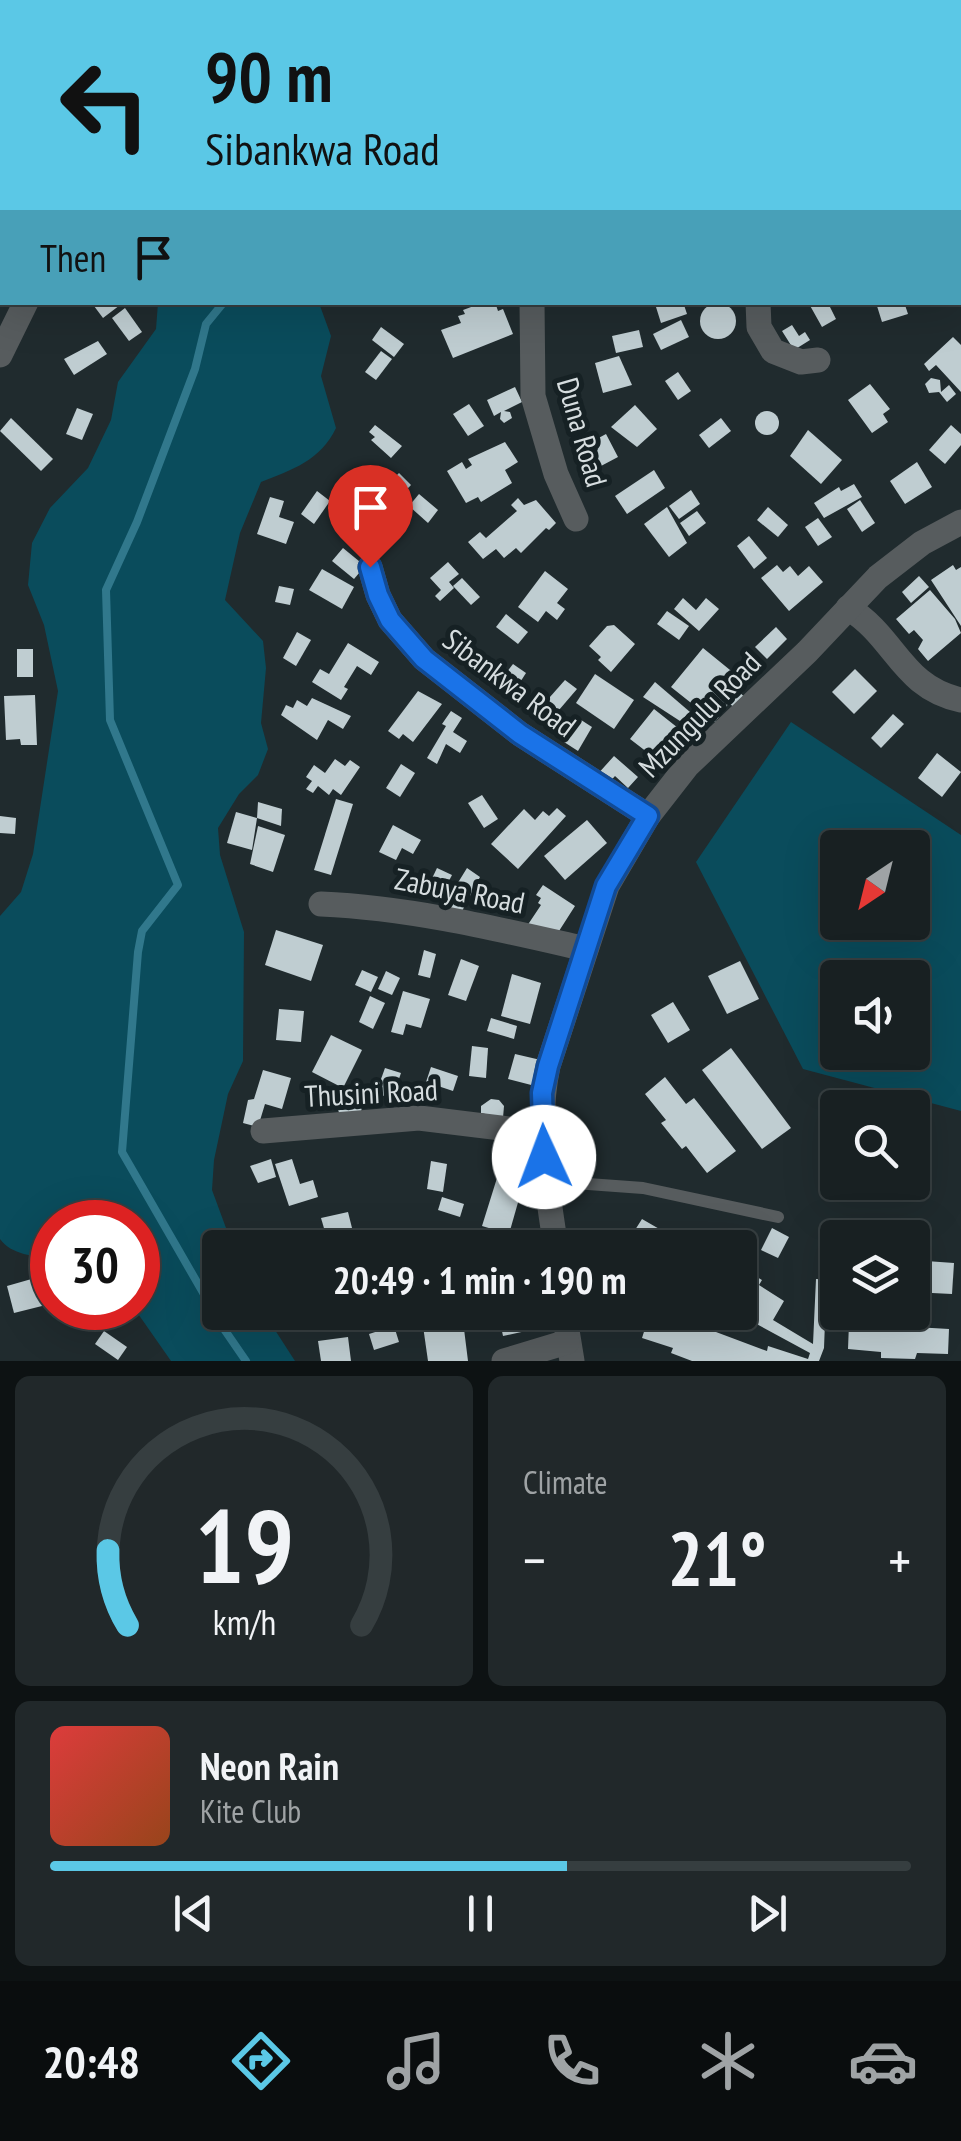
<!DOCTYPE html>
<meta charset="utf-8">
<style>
body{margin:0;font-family:"PT Sans Narrow",sans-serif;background:#21282a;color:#f1f3f6;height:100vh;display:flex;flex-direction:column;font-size:38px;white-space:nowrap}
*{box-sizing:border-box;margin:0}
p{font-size:32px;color:#9fa3a5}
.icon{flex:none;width:55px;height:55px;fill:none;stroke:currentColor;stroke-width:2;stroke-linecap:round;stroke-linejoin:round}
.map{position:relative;height:1361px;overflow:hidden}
.details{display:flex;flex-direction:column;gap:15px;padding:15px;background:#0d1213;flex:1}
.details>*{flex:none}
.hud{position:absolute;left:0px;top:0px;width:962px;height:305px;box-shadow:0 10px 40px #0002,0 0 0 2px #363e40;background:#5bc8e6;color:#111;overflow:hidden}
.needle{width:65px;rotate:215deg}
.buttons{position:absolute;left:820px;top:830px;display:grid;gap:20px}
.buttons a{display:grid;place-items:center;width:110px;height:110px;border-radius:10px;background:#182022;box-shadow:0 10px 40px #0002,0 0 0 2px #363e40;font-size:50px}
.speed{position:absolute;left:30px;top:1200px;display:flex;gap:20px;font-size:50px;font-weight:700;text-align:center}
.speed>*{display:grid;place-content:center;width:130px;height:130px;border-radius:50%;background:#182022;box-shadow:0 10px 40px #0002,0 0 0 2px #363e40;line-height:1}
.speed .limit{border:15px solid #d22;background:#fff;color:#111}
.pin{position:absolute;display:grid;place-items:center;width:85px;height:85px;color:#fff;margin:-102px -42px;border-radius:50% 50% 50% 0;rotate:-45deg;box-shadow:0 0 10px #0007}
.pin .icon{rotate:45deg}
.me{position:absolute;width:110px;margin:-55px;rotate:358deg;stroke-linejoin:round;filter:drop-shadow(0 0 8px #0008)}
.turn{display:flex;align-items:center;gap:35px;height:210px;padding:0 40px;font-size:45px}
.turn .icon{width:130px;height:130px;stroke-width:2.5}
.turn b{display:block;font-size:70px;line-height:85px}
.then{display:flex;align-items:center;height:95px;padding:0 40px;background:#0003;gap:20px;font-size:38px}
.big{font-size:75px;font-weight:800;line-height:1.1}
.details .tile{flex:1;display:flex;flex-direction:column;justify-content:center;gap:15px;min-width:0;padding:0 35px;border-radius:15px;background:#21282a}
.details .dial{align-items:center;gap:0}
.dial svg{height:260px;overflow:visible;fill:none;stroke:#363e40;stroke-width:7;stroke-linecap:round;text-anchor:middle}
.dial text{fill:#f1f3f6;stroke:none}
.song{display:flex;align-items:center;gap:30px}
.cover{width:120px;height:120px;border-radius:15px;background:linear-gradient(135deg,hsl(0 70% 55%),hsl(20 70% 35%))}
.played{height:10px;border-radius:5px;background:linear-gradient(90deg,#5bc8e6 60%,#363e40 60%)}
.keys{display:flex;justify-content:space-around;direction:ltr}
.heat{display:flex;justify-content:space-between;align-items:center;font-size:55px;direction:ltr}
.details .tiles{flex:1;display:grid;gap:15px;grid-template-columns:1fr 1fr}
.tile:last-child{grid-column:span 2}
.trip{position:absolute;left:202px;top:1230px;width:555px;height:100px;border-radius:10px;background:#182022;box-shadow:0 10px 40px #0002,0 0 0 2px #363e40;font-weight:800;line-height:100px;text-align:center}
.tabs{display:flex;height:160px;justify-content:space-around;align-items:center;background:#0a0d0e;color:#9fa3a5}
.tabs .icon{width:70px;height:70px}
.tabs .selected{color:#5bc8e6}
.tabs b{font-size:45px;color:#f1f3f6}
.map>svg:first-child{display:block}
</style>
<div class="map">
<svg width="961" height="1361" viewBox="0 0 961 1361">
<rect width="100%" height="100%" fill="#202b2e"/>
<g fill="#0a4c5c" fill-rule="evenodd">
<path d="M3 0H254L2 2 0 250Z"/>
<path d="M158 303H319L331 336 321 376 336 428C321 460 292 470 261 482L240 533 225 600 263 641 266 668 261 723 268 749 258 775 239 794 218 828 220 855 244 932 243 1061 228 1094 214 1160 212 1190 233 1247 220 1248V1312L264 1313 295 1361H171L134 1308H138V1222H52V1259C35 1256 11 1255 0 1239V916L21 892 33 854 58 691 44 625 28 585 32 543 50 508 88 468 111 420 118 382 156 329Z"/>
<path d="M791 722 961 835V1111L803 1069 696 862ZM838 848H912V922H838ZM838 978H912V1052H838Z"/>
</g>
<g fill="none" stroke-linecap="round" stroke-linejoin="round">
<g stroke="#31788c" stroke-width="8">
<path d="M193 2 194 0"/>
<path d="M216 2V0"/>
<path d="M0 119 2 116"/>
<path d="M224 302 206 324 195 369 137 522 106 590 110 720 178 885 142 931 138 952 122 1152 224 1329 246 1361"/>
</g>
</g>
<g fill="#bfcdd1">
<path d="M91 302H124L103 318Z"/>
<path d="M495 302 498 311 503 309 513 334 453 358 441 330 461 323 458 316 465 314 463 310 482 303 483 306Z"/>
<path d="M670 302H683L687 314 661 323 656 307Z"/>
<path d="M808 302H835L829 305 836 319 822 327Z"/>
<path d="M888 302H904L908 314 882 322 877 306Z"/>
<circle cx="718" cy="321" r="18"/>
<path d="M125 308 142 332 129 341 112 318Z"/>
<path d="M681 320 689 337 661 350 653 334Z"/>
<path d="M792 325 799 336 805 332 810 340 794 350 782 331Z"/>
<path d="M381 327 404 344 394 357 372 340Z"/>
<path d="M639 330 643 347 616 353 612 336Z"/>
<path d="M953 337 961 345V392L936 365 929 371 924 364Z"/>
<path d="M98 341 107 354 74 375 64 359Z"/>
<path d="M381 351 392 359 376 380 365 372Z"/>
<path d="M619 356 632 385 603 393 595 363Z"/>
<path d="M678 372 691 391 678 400 665 381Z"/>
<path d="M931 378 940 380 941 392 949 385 956 394 947 402 939 392 929 393 925 384Z"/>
<path d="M870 384 890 409 883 414 888 422 872 433 848 400Z"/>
<path d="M515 387 522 402 504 411 510 412 512 418 504 423 500 419 501 412 494 416 487 400Z"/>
<path d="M469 404 484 426 468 436 453 414Z"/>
<path d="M635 405 657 429 637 447 611 427Z"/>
<path d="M77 408 93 414 82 440 66 434Z"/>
<circle cx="767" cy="423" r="12"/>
<path d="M11 418 53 459 41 471 0 431Z"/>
<path d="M721 418 731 431 709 448 699 435Z"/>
<path d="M375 425 402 446 391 458 371 440 375 437 369 432Z"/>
<path d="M951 425 961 434V445L945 464 929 450Z"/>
<path d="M808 430 842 460 821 484 790 456Z"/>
<path d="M606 434 618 457 584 475 578 453 590 446 594 452 598 450 593 441Z"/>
<path d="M505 442 518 462 505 470 512 483 481 502 478 497 466 503 447 471 462 462 466 469 472 465 468 459Z"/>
<path d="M917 462 932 487 905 504 890 481Z"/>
<path d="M654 470 665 488 627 514 615 496Z"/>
<path d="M399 473 411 485 392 505 380 492Z"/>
<path d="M854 484 862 497 824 518 814 503 839 487 841 491Z"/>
<path d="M691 490 700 504 679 519 669 506Z"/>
<path d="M317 491 330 501 314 524 301 514Z"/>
<path d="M419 494 438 510 428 523 409 506Z"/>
<path d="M270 497 284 501 279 517 294 522 286 544 257 534Z"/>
<path d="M518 498 524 505 536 500 556 523 549 530 546 528 521 553 516 548 504 558 496 549 483 559 468 542 480 532 486 538 517 511 511 505Z"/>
<path d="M860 500 875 523 862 532 847 509Z"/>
<path d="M667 507 687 543 669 557 644 524Z"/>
<path d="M768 507 788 525 778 537 757 520Z"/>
<path d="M697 511 706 523 689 536 680 523Z"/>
<path d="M818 518 832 537 818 546 805 527Z"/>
<path d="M749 536 767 558 754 569 737 546Z"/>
<path d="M343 548 365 566 354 579 332 561Z"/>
<path d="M448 562 459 574 449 582 454 588 440 601 435 596 441 590 430 578Z"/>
<path d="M777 565 783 572 790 566 798 576 809 566 823 582 789 611 761 578Z"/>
<path d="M953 565 956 570 961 567V626L931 580Z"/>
<path d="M322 569 354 587 342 609 309 590Z"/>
<path d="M545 571 568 589 557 603 565 609 557 620 546 611 538 622 518 607Z"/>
<path d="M919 576 929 587 911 603 902 592Z"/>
<path d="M462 578 480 597 471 605 453 586Z"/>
<path d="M279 586 294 589 290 605 275 602Z"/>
<path d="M930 590 955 619 961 633 928 661 918 649 923 640 914 630 909 634 896 619Z"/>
<path d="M683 598 696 610 706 598 719 609 699 631 674 609Z"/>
<path d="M667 611 689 626 679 640 657 624Z"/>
<path d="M506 614 528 632 518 644 496 627Z"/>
<path d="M614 625 635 644 611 672 598 660 601 657 589 646 607 626Z"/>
<path d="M776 627 787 639 767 659 755 647Z"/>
<path d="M297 632 311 640 296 666 283 658Z"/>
<path d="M348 643 379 662 371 675 357 666 344 687 348 689 341 700 312 682 320 669 329 674Z"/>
<path d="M703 648 746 683 739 692 748 700 738 711 729 703 715 722 671 687Z"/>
<rect x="17" y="649" width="16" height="28"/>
<path d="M513 664 526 673 517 687 503 677Z"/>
<path d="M855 669 877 691 854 714 832 692Z"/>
<path d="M595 674 634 700 614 729 576 703Z"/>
<path d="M565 680 577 689 547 724 534 715Z"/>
<path d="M655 682 690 712 680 721 643 697Z"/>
<path d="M418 691 442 704 413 742 403 734 399 739 388 731Z"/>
<path d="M35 695 37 745H21L20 739 6 740 4 696Z"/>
<path d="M312 698 351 716 343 729 328 720 317 740 281 715 286 705 293 708 297 700 307 706Z"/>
<path d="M654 709 692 739 674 762 662 752 656 759 630 739Z"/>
<path d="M451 711 462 718 453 732 467 741 460 753 446 744 437 764 427 758 446 726 442 724Z"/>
<path d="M893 714 904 724 881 748 871 738Z"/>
<path d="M578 718 592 727 578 751 564 742Z"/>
<path d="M937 753 961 772 942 797 918 778Z"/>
<path d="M614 756 638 777 628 788 615 776 606 786 596 776Z"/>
<path d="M335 759 345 766 350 760 360 767 341 795 333 789 329 795 318 786 313 793 306 789 312 781 306 777 314 765 325 773Z"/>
<path d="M401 764 415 773 400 797 386 788Z"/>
<path d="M482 795 498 819 484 828 468 803Z"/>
<path d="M336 799 353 804 331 875 314 870Z"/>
<path d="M258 802 282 809 281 826 257 818Z"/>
<path d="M557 808 566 816 518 869 491 844 524 809 535 820 543 811 549 816Z"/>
<path d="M236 812 257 818 252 850 227 843Z"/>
<path d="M0 816 16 818 15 834 0 833Z"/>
<path d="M587 820 607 843 565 880 544 856Z"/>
<path d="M393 825 421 840 413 854 402 848 396 860 379 852Z"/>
<path d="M258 826 285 835 273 872 250 864Z"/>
<path d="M437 868 452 875 439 900 425 893Z"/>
<path d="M467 868 480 877 461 913 445 908 453 883 459 881Z"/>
<path d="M543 885 575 906 552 942 527 926 541 905 538 903 541 898 536 895Z"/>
<path d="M276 930 323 945 311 981 265 965Z"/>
<path d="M424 950 436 954 430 978 418 975Z"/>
<path d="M461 959 479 966 466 1001 448 995Z"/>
<path d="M740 961 759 999 727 1014 708 976Z"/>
<path d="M362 970 378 977 371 992 355 985Z"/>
<path d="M386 971 400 978 392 995 378 989Z"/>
<path d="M512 974 541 983 530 1024 501 1016Z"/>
<path d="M403 991 430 999 421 1028 406 1024 403 1035 391 1032Z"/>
<path d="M370 996 385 1003 373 1029 359 1022Z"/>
<path d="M673 1002 690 1030 668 1043 651 1015Z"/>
<path d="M279 1009 304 1011 301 1042 276 1040Z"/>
<path d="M491 1018 517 1026 514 1039 487 1031Z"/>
<path d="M331 1035 362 1050 343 1088 312 1072Z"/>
<path d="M472 1046 488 1048 486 1078 469 1076Z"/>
<path d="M731 1048 791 1128 762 1149 702 1070Z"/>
<path d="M515 1054 545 1061 539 1087 508 1079Z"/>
<path d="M431 1067 458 1076 453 1091 426 1082Z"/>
<path d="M385 1068 401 1073 392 1099 376 1093Z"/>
<path d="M263 1070 291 1078 282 1109 265 1104 258 1127 243 1123 248 1100 254 1099Z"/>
<path d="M665 1077 686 1104 694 1098 736 1151 707 1173 686 1146 682 1149 661 1123 666 1120 645 1094Z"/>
<path d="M314 1082 340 1092 334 1110 307 1099Z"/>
<path d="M348 1096 358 1098 362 1107 360 1117H341L338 1110 341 1101Z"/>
<path d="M491 1099 499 1100 504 1106 503 1118 481 1113V1106Z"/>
<path d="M271 1159 276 1177 258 1183 250 1166Z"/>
<path d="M292 1159 300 1184 313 1180 318 1197 289 1206 275 1164Z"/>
<path d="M431 1161 447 1164 443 1192 427 1189Z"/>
<path d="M497 1178 523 1185 509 1234 482 1226Z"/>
<path d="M442 1197 464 1204 460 1217 438 1210Z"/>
<path d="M348 1212 352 1228 326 1235 321 1218Z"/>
<path d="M642 1219 668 1234 672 1229 700 1245 703 1241 716 1248H639L628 1241Z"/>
<path d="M772 1228 789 1237 778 1258 761 1250Z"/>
<path d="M416 1230 453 1235 452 1248H413Z"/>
<path d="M520 1237 537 1239 536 1248H495L496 1244Z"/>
<path d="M912 1260 954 1263 952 1294 912 1292Z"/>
<path d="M740 1267 762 1280 759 1285 784 1301 773 1320 813 1344 816 1279 838 1280V1288L827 1287 826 1314 914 1318 915 1327 949 1329 948 1354 917 1353 915 1359 881 1358V1352L848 1349 849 1323 825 1322 824 1348 819 1361H692L671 1353 673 1348 642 1338 650 1313 683 1325 684 1320 767 1351 768 1346 808 1359 810 1353 740 1315Z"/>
<path d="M42 1276 50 1304 14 1313 7 1286Z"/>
<path d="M522 1312H531L535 1329 503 1336 499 1317Z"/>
<path d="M463 1321 468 1361H428L423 1326Z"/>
<path d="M394 1326 399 1342 374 1350 369 1334Z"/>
<path d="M104 1331 127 1347 118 1360 95 1344Z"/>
<path d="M348 1337 351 1361H321L318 1341Z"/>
</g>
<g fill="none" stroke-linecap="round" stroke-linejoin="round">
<g stroke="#575c5e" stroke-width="12">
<path d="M432 2 434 0"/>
<path d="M547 1181 643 1188 778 1217"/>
</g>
<g stroke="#575c5e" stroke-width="25">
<path d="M960 112H961"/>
<path d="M532 302 533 396 556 474 576 519"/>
<path d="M758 302 759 327 773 351 801 362 818 360"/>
<path d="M0 355 26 302"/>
<path d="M370 567 378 595 390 620 424 659 520 734 648 816"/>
<path d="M848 608C896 637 901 687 961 700"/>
<path d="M321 904C412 908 498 929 586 949"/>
<path d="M263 1131 419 1118 541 1133"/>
<path d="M556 1248C547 1187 535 1126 548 1066L607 886 648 816 687 766 807 652 878 577 922 543 961 522"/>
<path d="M564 1312 572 1361"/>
<path d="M504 1361 567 1342"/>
</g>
</g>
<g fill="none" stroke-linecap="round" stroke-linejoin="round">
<defs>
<path id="route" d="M370 567 378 595 390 620 424 659 520 734 648 816 606 886 548 1066 542 1093 544 1157"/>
</defs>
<use href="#route" stroke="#114b97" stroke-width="25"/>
<use href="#route" stroke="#1a73e8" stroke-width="18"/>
</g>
<g text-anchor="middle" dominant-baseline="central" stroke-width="10" stroke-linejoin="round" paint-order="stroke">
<g font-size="30" fill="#d6dddf" stroke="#162124">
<text transform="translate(583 432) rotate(74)">Duna Road</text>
<text transform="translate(510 682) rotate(37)">Sibankwa Road</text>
<text transform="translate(699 714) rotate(-46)">Mzungulu Road</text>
<text transform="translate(460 890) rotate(11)">Zabuya Road</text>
<text transform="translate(371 1092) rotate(-3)">Thusini Road</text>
</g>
</g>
</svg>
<div class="buttons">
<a><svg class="needle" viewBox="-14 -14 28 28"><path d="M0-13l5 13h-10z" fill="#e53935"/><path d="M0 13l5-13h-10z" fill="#9fa3a5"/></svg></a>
<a><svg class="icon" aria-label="sound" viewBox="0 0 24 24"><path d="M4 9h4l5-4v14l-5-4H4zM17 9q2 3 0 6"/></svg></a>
<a><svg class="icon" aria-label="search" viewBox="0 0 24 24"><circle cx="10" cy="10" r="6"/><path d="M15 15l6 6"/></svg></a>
<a><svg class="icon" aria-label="layers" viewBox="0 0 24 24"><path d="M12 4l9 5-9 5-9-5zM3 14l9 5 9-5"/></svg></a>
</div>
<div class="speed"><div class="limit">30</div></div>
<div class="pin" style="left:370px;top:567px;background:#d93025"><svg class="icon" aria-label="arrive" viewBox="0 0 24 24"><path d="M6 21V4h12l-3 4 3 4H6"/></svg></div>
<svg class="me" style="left:544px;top:1157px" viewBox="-20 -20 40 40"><circle r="19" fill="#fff"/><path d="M0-13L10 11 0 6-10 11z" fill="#1a73e8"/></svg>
<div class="trip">20:49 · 1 min · 190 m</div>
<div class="hud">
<div class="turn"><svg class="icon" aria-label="left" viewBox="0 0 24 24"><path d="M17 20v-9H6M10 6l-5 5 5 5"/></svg><div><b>90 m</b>Sibankwa Road</div></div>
<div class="then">Then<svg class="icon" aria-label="arrive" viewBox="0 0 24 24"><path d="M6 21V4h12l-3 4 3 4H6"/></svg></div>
</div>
</div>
<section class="details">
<div class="tiles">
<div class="tile dial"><svg viewBox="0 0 100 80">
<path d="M14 69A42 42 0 1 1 86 69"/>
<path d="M14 69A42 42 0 0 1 8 46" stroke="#5bc8e6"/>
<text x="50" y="56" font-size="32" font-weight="700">19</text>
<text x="50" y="72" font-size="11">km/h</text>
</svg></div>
<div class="tile"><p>Climate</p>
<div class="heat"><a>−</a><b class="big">21°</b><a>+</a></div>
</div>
<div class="tile">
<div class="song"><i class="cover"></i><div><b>Neon Rain</b><p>Kite Club</p></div></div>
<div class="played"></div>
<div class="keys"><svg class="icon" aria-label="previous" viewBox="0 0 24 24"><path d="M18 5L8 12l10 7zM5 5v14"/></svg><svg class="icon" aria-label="pause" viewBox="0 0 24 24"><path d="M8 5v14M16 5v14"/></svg><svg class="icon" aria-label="next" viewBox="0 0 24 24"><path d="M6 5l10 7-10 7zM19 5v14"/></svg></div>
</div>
</div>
</section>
<nav class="tabs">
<b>20:48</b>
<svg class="icon selected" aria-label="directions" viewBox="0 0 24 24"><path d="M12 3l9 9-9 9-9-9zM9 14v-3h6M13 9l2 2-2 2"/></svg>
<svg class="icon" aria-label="music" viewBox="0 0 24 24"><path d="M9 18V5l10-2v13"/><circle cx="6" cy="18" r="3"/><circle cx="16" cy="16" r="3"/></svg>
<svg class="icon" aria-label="phone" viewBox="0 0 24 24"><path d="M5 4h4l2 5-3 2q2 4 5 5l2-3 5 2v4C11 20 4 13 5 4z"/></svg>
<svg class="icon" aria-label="climate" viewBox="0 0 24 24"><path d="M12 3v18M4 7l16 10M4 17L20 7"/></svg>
<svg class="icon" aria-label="car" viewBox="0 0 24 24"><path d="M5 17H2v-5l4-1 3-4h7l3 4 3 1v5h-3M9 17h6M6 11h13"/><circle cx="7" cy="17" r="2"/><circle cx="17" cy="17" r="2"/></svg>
</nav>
